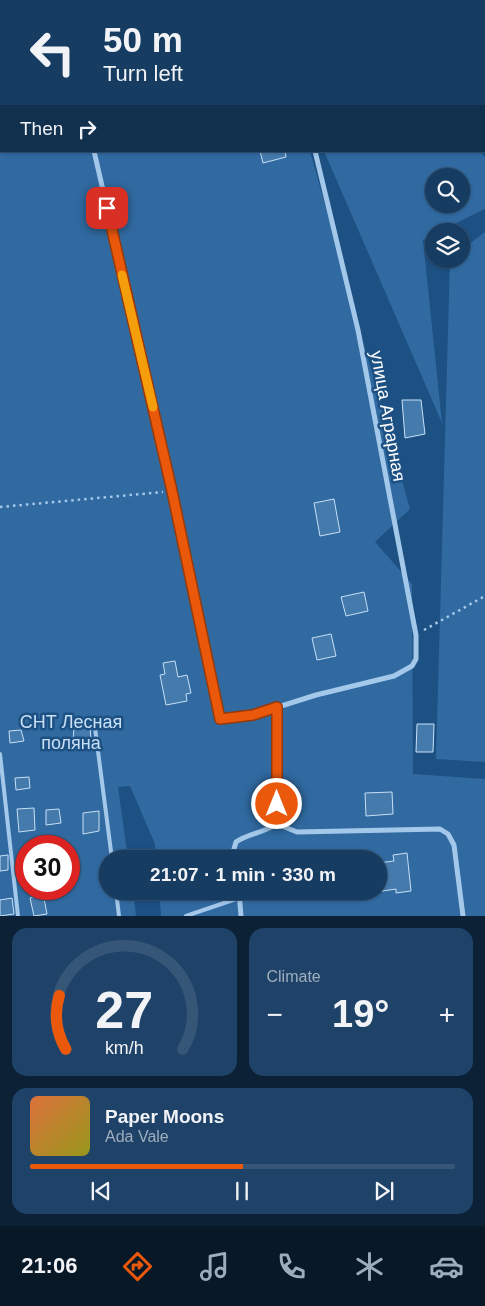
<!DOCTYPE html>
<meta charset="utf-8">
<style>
body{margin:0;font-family:Arial,sans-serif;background:#1f4368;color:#f1f3f6;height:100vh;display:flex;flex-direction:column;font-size:19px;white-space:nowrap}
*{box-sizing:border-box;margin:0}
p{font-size:16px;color:#9eadbe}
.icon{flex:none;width:28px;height:28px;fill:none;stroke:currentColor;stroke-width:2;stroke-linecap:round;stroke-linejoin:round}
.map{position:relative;height:916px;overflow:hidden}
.details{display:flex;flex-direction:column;gap:12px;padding:12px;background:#0c2136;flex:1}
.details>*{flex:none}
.guide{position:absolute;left:0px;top:0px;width:485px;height:152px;box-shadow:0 1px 4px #0004,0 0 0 1px #355677;background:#163c62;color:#f1f3f6;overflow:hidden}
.buttons{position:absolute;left:425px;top:168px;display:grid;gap:10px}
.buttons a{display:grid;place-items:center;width:45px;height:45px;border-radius:50%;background:#163c62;box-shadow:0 1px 4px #0004,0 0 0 1px #355677;font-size:25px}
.speed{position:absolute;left:15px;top:835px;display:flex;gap:10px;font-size:25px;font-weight:700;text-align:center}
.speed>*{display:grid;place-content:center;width:65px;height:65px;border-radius:50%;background:#163c62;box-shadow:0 1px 4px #0004,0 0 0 1px #355677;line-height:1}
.speed .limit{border:8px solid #d22;background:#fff;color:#111}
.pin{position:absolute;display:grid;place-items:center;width:42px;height:42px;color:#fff;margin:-21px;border-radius:10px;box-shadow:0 2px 8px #0006}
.me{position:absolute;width:55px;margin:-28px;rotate:0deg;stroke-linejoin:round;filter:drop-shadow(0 0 4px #0008)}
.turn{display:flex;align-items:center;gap:18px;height:105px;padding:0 20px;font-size:22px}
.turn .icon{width:65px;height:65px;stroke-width:2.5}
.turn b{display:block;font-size:35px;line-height:42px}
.then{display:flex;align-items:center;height:48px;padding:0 20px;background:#0003;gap:10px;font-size:19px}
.big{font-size:38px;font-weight:700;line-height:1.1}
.details .card{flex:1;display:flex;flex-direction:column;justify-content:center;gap:8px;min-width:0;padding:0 18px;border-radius:15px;background:#1f4368}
.details .dial{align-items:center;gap:0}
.dial svg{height:130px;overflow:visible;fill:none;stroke:#355677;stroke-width:7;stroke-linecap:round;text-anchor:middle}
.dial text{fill:#f1f3f6;stroke:none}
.song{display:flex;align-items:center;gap:15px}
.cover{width:60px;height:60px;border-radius:8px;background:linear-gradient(135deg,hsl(20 70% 55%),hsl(60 70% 35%))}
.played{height:5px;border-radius:2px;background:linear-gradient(90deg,#ea580c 50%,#355677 50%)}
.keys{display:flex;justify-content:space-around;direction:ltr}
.heat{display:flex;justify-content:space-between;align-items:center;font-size:28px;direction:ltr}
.details .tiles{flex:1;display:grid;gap:12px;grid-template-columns:1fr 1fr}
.card:last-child{grid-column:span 2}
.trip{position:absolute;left:99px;top:850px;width:288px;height:50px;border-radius:25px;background:#163c62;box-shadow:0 1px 4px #0004,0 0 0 1px #355677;font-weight:700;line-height:50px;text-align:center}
.dock{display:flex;height:80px;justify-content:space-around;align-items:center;background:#091827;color:#9eadbe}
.dock .icon{width:35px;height:35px}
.dock .selected{color:#ea580c}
.dock b{font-size:22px;color:#f1f3f6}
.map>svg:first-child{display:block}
</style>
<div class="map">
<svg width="485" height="916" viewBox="0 0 485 916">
<rect width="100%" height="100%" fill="#1d5083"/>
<g fill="#306aa1" fill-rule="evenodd">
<path d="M0 0 402 1H1V151H310L410 509 375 542 412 584 413 774 485 779V916H161L159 891H378V859H156L155 844 130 786 118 787 128 859H108V891H133L136 916H0ZM26 846H69V889H26Z"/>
<path d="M424 0H485V107L484 1Z"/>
<path d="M324 151H481L485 158V209L440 231H434V235L423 240 442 423ZM434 176H461V204H434Z"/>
<path d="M485 232V762L436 759 450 259H461V250Z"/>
</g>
<g fill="#457aac" stroke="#c7e0f7">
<path d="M260 151H285L286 157 263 163Z"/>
<path d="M402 400H421L425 434 405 438Z"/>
<path d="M334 499 340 532 320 536 314 503Z"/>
<path d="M364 592 368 611 346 616 341 597Z"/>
<path d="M331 634 336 656 317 660 312 638Z"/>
<path d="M175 661 178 677 187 675 191 693 186 694 187 701 166 705 160 675 165 674 163 663Z"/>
<path d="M90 724 91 743H73L74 725Z"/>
<path d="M417 724H434L433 752H416Z"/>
<path d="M21 730 24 741 10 743 9 731Z"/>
<path d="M29 777 30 788 16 790 15 778Z"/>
<path d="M392 792 393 814 366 816 365 793Z"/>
<path d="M34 808 35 830 19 832 17 809Z"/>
<path d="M59 809 61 823 46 825V810Z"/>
<path d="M99 811V831L83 834V813Z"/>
<path d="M407 853 411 891 396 893V889L369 893 368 891H378V863L394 861 393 855Z"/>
<path d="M8 855V870L0 871V856Z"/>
<path d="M43 893 47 914 34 916 30 898Z"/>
<path d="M12 898 14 914 0 916V900Z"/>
</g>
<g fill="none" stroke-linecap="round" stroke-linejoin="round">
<g stroke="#a3c8ea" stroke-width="2.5" stroke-dasharray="2.5 4" stroke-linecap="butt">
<path d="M0 507 163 492"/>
<path d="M424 630 485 596"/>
</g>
<g stroke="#a3c8ea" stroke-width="4">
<path d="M95 728 112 859"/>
<path d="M0 754 18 916"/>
<path d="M116 891 119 916"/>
<path d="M186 916 239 898"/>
</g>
<g stroke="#a3c8ea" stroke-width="5">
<path d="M60 0V1"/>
<path d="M333 1 335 0"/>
<path d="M94 151 172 491 220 719 253 715 316 695 394 676 412 666 416 659V635L358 330 315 151"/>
<path d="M277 824 297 832 440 829 448 834 454 845 463 916"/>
<path d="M235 859 234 849 236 842C247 834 263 833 277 824V707"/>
<path d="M239 891 241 916"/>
</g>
</g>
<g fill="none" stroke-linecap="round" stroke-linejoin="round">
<defs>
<path id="route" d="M107 208 172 491 220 719 253 715 277 707V804"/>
</defs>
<use href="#route" stroke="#983908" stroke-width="12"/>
<use href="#route" stroke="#ea580c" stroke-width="9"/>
<path stroke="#f59e0b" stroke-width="9" d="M122 275 153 407"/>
</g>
<g text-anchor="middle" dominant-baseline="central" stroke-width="5" stroke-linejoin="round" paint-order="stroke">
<g font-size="18" fill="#fff" stroke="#1d5083">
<text transform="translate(388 416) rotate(80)">улица Аграрная</text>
</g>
<g font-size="18" fill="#c7e0f7" stroke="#1d5083">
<text x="71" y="722">СНТ Лесная<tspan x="71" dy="21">поляна</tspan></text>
</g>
</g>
</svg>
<div class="buttons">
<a><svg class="icon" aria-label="search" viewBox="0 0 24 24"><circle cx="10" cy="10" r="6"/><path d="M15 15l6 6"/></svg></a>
<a><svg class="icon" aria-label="layers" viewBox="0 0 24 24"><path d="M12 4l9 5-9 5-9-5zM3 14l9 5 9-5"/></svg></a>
</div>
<div class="speed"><div class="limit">30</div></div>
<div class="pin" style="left:107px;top:208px;background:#d93025"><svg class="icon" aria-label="arrive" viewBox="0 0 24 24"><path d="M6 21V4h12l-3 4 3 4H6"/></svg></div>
<svg class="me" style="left:277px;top:804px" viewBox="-20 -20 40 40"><circle r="17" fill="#ea580c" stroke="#fff" stroke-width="3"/><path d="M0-11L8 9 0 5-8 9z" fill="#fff"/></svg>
<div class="trip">21:07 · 1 min · 330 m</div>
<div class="guide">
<div class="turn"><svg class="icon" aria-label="left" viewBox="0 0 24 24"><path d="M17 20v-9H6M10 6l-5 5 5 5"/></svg><div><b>50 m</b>Turn left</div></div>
<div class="then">Then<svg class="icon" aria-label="right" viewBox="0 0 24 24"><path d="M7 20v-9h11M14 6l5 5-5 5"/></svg></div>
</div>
</div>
<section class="details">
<div class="tiles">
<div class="card dial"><svg viewBox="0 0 100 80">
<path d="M14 69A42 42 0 1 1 86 69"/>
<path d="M14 69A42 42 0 0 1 10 36" stroke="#ea580c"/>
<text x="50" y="56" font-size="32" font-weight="700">27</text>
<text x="50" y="72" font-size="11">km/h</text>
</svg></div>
<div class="card"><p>Climate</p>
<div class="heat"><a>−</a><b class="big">19°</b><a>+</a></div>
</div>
<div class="card">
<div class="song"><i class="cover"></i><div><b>Paper Moons</b><p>Ada Vale</p></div></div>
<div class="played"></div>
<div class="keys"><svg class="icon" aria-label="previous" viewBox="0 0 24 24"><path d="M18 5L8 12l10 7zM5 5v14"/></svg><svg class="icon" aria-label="pause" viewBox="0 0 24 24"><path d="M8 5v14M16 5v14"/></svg><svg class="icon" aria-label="next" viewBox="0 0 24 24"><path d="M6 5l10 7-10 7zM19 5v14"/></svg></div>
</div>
</div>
</section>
<nav class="dock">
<b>21:06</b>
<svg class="icon selected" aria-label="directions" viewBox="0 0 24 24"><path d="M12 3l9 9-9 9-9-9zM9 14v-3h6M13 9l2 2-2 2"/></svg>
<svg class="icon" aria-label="music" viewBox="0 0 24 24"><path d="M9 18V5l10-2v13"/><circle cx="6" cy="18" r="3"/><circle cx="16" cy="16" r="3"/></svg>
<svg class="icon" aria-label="phone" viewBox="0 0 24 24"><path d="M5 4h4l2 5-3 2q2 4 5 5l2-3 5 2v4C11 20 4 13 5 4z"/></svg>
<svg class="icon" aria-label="climate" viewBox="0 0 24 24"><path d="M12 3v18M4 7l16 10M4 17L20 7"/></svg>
<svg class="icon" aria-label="car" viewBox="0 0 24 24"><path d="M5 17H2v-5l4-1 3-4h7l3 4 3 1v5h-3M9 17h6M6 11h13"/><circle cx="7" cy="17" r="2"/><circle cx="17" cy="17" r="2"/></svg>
</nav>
